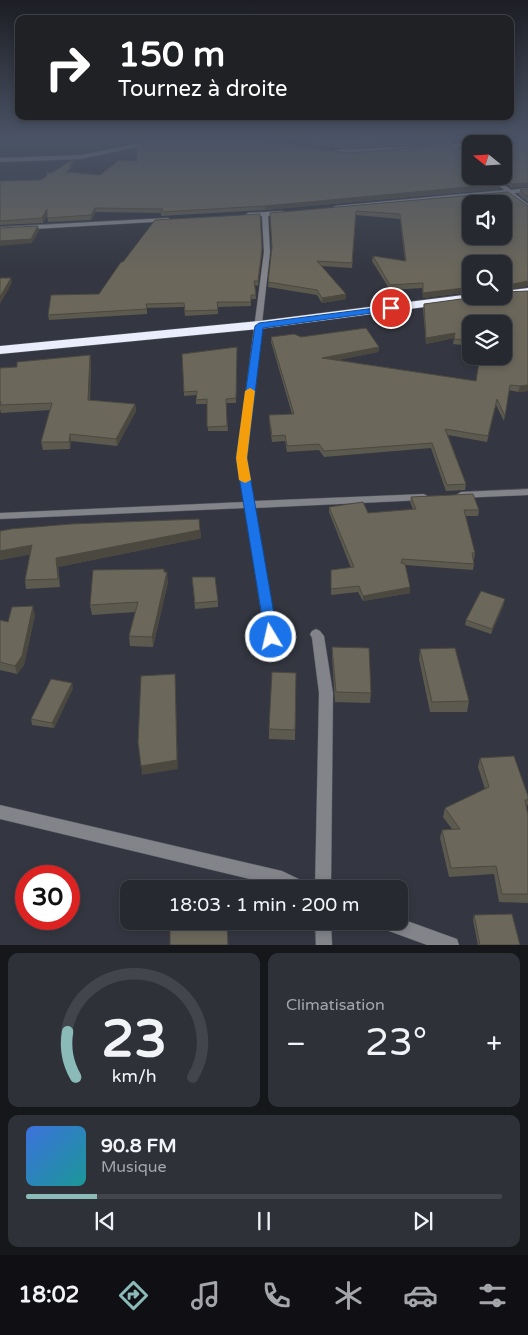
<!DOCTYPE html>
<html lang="fr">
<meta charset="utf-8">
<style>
body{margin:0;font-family:"Varela Round",sans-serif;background:#2f3139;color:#f1f3f6;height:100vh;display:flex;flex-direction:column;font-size:19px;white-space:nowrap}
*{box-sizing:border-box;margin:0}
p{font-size:16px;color:#a4a6ab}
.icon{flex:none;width:28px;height:28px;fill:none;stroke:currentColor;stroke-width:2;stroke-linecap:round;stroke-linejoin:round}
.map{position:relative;height:945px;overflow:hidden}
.details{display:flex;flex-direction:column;gap:8px;padding:8px;background:#15171b;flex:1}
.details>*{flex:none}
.banner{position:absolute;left:15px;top:15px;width:499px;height:105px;border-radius:10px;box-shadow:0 2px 8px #0003,0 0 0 1px #43454d;background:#202124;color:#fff;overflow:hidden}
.needle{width:32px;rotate:288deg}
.controls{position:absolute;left:462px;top:135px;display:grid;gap:10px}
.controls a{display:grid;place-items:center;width:50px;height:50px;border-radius:10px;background:#272931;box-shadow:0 2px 8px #0003,0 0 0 1px #43454d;font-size:25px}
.speed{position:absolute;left:15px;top:865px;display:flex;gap:10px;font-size:25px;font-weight:700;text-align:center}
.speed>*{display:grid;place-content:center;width:65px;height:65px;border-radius:50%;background:#272931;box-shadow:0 2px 8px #0003,0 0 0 1px #43454d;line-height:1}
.speed .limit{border:8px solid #d22;background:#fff;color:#111}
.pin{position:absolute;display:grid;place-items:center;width:42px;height:42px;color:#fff;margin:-21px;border:2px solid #fff;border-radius:50%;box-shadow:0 1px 5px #0007}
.me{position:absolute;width:55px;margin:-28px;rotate:351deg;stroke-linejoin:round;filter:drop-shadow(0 0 4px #0008)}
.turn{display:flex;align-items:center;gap:18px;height:105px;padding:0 20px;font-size:22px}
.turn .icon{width:65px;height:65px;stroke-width:2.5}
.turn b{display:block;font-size:35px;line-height:42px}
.big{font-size:38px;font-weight:600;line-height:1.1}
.details .card{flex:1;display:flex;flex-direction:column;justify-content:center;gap:8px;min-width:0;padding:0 18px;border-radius:10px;background:#2f3139}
.details .dial{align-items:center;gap:0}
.dial svg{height:130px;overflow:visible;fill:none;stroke:#43454d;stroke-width:7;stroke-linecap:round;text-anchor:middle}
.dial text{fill:#f1f3f6;stroke:none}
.song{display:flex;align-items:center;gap:15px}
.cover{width:60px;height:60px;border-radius:8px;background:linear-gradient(135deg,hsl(220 70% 55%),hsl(180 70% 35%))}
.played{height:5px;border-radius:2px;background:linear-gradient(90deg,#8bbbb9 15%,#43454d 15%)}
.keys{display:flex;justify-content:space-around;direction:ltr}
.heat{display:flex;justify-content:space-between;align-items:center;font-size:28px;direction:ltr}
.details .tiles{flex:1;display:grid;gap:8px;grid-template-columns:1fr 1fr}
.card:last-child{grid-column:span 2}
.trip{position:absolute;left:120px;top:880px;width:288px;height:50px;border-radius:10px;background:#272931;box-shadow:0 2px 8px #0003,0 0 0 1px #43454d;font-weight:600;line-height:50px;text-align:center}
.tabs{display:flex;height:80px;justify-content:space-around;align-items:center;background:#101014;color:#a4a6ab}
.tabs .icon{width:35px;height:35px}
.tabs .selected{color:#8bbbb9}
.tabs b{font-size:22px;color:#f1f3f6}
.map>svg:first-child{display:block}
</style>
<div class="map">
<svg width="528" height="945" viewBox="0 0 528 945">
<rect width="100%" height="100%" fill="#343741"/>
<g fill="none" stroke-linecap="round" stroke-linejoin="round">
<defs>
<g id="street">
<path d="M158 140H168L81 159 0 162V158L81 155Z"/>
<path d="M528 140V144H471V146L456 147 471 159V163L450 148 334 154 331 152 334 150 447 145 449 142 453 144Z"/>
<path d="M487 176H494L511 190 528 188V192L514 193 528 204V209L508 194 335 210 332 208 335 206 504 190Z"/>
<path d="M283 211 286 213 285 214 268 216 270 252 247 458 254 501 424 494 429 497 424 500 255 508 277 637 275 640 271 642 267 640 265 637 245 508 0 519V513L244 502 237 458 264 252 262 216 248 217 245 215 248 213Z"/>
<path d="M168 218 170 219V221L0 231V227Z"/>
<path d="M528 489V495L461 498 456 495 461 492Z"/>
<path d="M316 629 320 631 324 636 333 693 331 889H315L319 693 312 638 310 634 312 631Z"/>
<path d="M0 805 282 871 307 883 309 889H284L279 886 0 819Z"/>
<path d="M399 918 457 939 459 945H427L378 927 376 921H399Z"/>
<path d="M315 921H331L332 945H316Z"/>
</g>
<g id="highway">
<path d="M528 288V294L500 296H504V291Z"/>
<path d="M471 294V296H490L485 299 259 329 0 354V346L259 321Z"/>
</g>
</defs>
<use href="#street" stroke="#50535c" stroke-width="1"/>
<use href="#highway" stroke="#50535c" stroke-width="1"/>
<use href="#street" fill="#828489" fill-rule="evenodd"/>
<use href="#highway" fill="#eaedfb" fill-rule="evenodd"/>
</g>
<g fill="#5c594e">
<path d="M275 140H459L348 149Z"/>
<path d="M528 142 512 188 497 176H504L471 144V158L460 148 461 144Z"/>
<path d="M74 159V163L69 172 100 175 137 161 500 184 499 189 265 210 161 216V213L96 212 91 220 48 222 47 215 43 223 0 225V181L40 180Z"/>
<path d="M528 189V202L519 195 520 190Z"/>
<path d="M528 206V286L471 264V292L423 298 422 288 390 290 372 261 373 256 405 261 400 219 356 215 352 268 321 266 346 299 322 303 317 295 268 287 272 249 270 213Z"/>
<path d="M262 252 258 286 255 285 256 299H251V306L218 307V314L185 316 184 307 147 308V314L49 320 48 315 99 294Z"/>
<path d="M528 291V391L518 392 509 390 504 421 496 405 487 442 448 435 466 484 465 490 446 491 431 448 324 457 319 450 287 452 285 441 272 442 269 421V415L292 414 271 342V337H301L379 347 378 352 338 360 476 381 504 356 471 324V346L453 344 454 338 426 344 423 309 424 304Z"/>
<path d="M237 347 236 403H226L228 431H208L207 404H196V395L184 396 182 354Z"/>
<path d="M90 355 91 362 90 400 135 404 136 411 117 446 71 441 70 449 43 450 41 442 50 410 1 413 0 409V368L17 367Z"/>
<path d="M411 497 479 510 478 516H465L475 553 474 559H473L474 564 473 570 405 565 410 593 363 601 358 592 331 595V570L351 568 329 512V507L368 513 413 509 410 502Z"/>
<path d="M200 530 201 538 58 567 60 587 26 589 25 580 30 554 0 560V531Z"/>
<path d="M164 569V572L168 582 153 647 130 646 129 636 135 612 92 615 90 605Z"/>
<path d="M192 577 218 601V607L195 609Z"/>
<path d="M504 604 491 634 465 625 466 620Z"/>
<path d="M35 615 24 665 17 674 0 670V620L8 622Z"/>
<path d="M332 647 371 693 370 703 335 702 332 657Z"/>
<path d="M420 649 469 701 467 712H430L419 659Z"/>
<path d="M296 673 295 740 269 739V729Z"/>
<path d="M73 688 54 728 32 725 31 719Z"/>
<path d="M480 758 528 796V804L526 809 528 815V903L499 902 494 874 449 877 440 838 442 830 452 829 443 817 445 808 485 789 478 767Z"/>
<path d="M474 915 520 945H478L473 920Z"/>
</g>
<g fill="#4b4840">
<path d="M409 140H449L348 149V145Z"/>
<path d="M74 159V163L66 179V174Z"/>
<path d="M528 183V187L512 188V184Z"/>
<path d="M500 184 499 189 265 210V206Z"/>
<path d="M95 208 96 212 91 220V215Z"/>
<path d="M47 209 48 214 43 223 42 218Z"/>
<path d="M38 226 39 231 32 243 0 246V241Z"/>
<path d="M11 278 12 283 0 304V297Z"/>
<path d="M528 281V286L504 291V286Z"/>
<path d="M471 287V292L423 298V293Z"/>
<path d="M346 294V299L322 303V298Z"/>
<path d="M455 333V338L426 344V338Z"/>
<path d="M379 347 378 352 322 363V358Z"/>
<path d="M90 355 91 362 89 407 88 400Z"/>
<path d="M528 385V391L518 392 520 386Z"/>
<path d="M135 404 136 411 117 446 116 439Z"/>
<path d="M70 434 71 441 70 449 69 442Z"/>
<path d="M200 530 201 538 58 567 60 587 56 558Z"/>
<path d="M32 545 34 554 0 560V551Z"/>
<path d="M167 572 168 582 153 647 152 637Z"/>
<path d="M410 587V593L363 601V596Z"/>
<path d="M505 599 504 604 491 634 492 629Z"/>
<path d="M33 606 35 615 24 665 17 674 15 666Z"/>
<path d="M175 674 178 769 142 775 141 766Z"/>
<path d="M72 683 73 688 54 728 52 723Z"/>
</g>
<g fill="#6b675b" stroke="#4b4840" fill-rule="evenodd">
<path d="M158 140H251L348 153 449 145 471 160V176H490L500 184 265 206 161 212 163 209 95 208 91 215 47 218V209L42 218 0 221V181L40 180 47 176 46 173H51L74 159 66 174 68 172 100 175 119 160 137 161 136 147Z"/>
<path d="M305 140H409L348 145Z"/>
<path d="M528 142V183L512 184 503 176H504V144H471V153L461 144Z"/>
<path d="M528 189V197L520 190Z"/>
<path d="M508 192 528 206V281L504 286V264H471V287L423 293V283L390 285 373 256 406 261 400 214 356 211 352 263 317 261 346 294 322 298 317 290 268 282 272 247 270 213ZM471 204H504V236H471Z"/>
<path d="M260 214 262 248 258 281H254L256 295H251V302H217L218 310 185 311 184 303 146 304 147 309 48 315 51 295 99 294 121 262H123L155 220Z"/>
<path d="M38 226 31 239 0 241V228Z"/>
<path d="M0 278H11L0 297Z"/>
<path d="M528 291V385L520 386 510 385 505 416 497 399 488 436 445 429 466 484 447 485 432 443 324 451 319 444 287 446 285 435 272 436 269 415 294 414 271 337 294 334 301 337 366 328 379 347 322 358 476 381 480 356H504V324H471V340L454 339 455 333 426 338 424 304 483 296H504V292Z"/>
<path d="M237 347 236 398 226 399 227 426 207 427V399L196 400 197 391 184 392 182 354Z"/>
<path d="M90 355 88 400 135 404 116 439 70 434 69 442H41L52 403 0 405 1 402H0V368L17 367V362Z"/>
<path d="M473 494 479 510H464L475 553H472L474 564 402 559 401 563 405 564 410 587 363 596 359 586 331 589V570L354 567 329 507 363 502 368 513 416 509 411 497Z"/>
<path d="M199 519 200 530 56 558 58 579 25 580 32 545 0 551V531L11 529 71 524Z"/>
<path d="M164 569V572H167L152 637 129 636 138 602 90 605 93 570Z"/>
<path d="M192 577H215L218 601 195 603Z"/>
<path d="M481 591 505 599 492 629 466 620Z"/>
<path d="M33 606 22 656 15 666 0 662V620L8 622 12 607Z"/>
<path d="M332 647 369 648 371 693 336 692Z"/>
<path d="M455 648 469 701 432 702 420 649Z"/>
<path d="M272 672 296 673 295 730 269 729Z"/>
<path d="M175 674 177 760 141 766 138 742 141 676Z"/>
<path d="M51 679 72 683 52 723 31 719Z"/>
<path d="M514 756 528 796V800H525L528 815V894H502L496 866 451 868 442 830 460 829 445 808 489 787 480 758Z"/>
<path d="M512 914 520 945H480L474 915Z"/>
<path d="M185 921H227L228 945H170V922Z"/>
</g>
<linearGradient id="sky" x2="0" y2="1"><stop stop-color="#1d1e24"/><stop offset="0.51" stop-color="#4a5365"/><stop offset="1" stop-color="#4a5365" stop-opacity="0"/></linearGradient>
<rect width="528" height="272" fill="url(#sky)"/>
<path fill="#1a73e8" stroke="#114b97" d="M391 306 395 308 394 310 263 328 247 458 278 637 276 641H266L236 458 255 326 259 323Z"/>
<path fill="#f59e0b" d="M250 388 255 391 247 458 251 480 245 483 239 480 236 458 245 391Z"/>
</svg>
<div class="controls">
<a><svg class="needle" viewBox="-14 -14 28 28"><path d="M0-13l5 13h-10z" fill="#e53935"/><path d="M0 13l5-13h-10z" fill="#a4a6ab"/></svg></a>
<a><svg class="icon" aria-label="sound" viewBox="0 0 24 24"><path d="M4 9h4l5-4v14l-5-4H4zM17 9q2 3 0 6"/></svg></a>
<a><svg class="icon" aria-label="search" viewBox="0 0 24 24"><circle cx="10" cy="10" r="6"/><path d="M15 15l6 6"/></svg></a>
<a><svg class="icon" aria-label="layers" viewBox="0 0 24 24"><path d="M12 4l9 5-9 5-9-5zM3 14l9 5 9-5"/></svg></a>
</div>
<div class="speed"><div class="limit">30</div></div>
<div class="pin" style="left:391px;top:308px;background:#d93025"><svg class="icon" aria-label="arrive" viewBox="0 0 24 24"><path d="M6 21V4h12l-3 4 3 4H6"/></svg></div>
<svg class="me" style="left:271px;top:637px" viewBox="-20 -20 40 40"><circle r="17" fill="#1a73e8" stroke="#fff" stroke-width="3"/><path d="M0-11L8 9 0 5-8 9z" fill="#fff"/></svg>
<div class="trip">18:03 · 1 min · 200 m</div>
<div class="banner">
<div class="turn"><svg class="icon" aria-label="right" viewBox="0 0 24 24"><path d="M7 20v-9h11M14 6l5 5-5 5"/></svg><div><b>150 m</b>Tournez à droite</div></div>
</div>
</div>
<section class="details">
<div class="tiles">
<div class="card dial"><svg viewBox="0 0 100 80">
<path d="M14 69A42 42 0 1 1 86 69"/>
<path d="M14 69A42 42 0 0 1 9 41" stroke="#8bbbb9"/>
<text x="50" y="56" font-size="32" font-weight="700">23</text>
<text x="50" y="72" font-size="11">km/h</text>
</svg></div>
<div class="card"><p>Climatisation</p>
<div class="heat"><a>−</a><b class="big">23°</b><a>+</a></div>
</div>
<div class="card">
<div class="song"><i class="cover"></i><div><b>90.8 FM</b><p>Musique</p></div></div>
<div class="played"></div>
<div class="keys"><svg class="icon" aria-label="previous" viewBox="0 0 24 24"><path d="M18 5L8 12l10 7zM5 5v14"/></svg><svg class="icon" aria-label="pause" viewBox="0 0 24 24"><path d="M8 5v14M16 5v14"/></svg><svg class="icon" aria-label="next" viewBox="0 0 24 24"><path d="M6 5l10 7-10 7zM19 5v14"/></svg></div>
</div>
</div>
</section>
<nav class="tabs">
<b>18:02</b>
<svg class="icon selected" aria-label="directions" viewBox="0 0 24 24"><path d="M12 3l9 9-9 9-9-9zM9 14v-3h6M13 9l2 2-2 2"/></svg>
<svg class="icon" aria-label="music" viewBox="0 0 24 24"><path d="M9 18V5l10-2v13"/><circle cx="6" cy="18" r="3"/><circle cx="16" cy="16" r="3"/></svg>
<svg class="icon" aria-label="phone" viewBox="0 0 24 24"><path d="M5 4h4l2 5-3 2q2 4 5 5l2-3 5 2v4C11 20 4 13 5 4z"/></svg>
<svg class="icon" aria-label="climate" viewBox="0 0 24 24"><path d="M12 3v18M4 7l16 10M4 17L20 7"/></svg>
<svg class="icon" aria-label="car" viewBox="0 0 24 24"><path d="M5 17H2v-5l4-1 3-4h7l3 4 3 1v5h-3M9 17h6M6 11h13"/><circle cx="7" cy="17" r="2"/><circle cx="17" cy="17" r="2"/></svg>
<svg class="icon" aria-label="filters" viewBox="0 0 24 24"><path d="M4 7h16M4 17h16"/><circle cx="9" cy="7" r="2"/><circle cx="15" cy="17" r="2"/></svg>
</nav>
